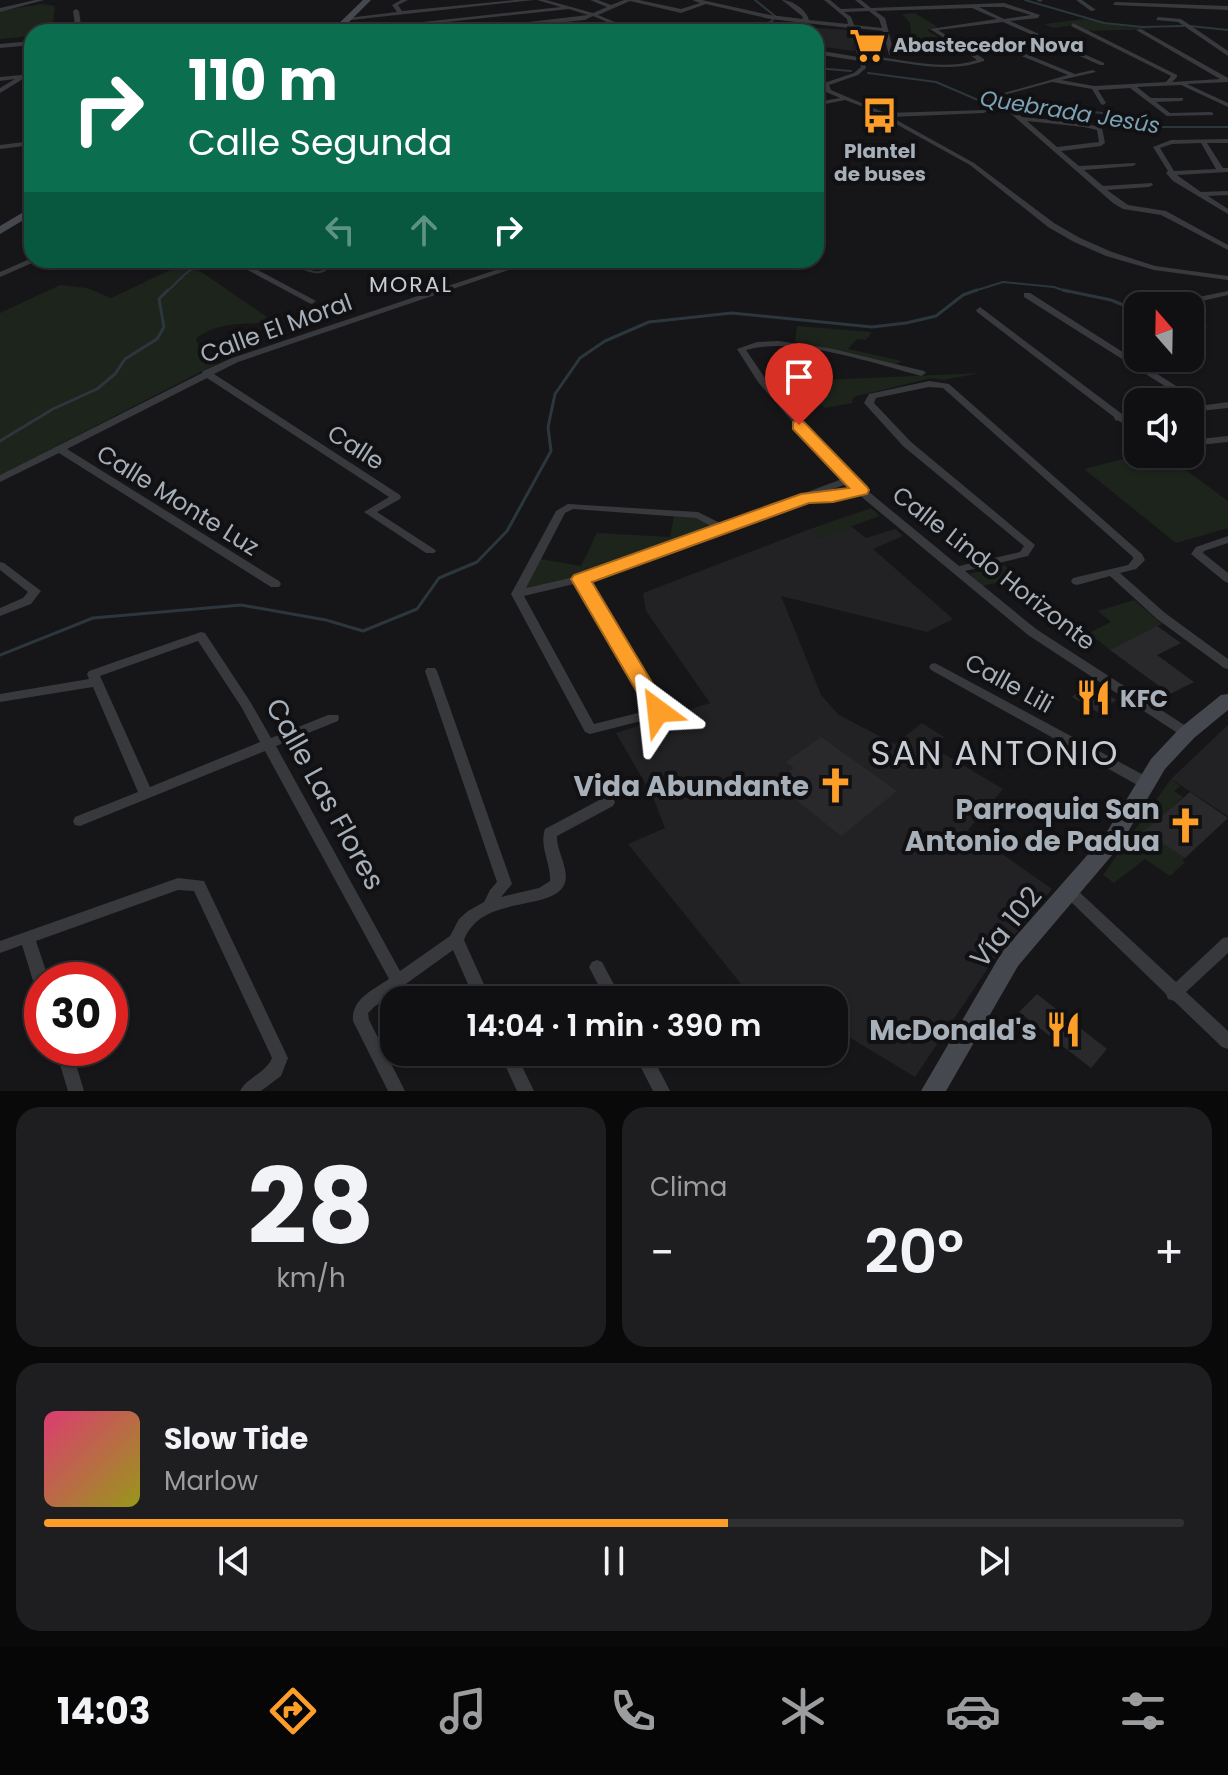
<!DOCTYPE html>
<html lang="es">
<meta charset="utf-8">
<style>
body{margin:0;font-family:Poppins,sans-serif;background:#1e1e20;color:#f1f3f6;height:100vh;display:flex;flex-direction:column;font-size:30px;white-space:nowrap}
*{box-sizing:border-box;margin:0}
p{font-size:26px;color:#9c9d9f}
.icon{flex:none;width:44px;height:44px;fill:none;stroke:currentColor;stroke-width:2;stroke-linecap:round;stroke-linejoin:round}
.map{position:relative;height:1091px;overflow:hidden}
.details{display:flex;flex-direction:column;gap:16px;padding:16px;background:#09090a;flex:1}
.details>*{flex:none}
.guide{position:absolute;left:24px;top:24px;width:800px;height:244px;border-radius:24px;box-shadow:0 2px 6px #0004,0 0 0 2px #303032;background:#0b6e4f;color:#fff;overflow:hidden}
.needle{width:52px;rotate:340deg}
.tools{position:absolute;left:1124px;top:292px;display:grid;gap:16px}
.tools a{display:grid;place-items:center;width:80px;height:80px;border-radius:16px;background:#101012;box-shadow:0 2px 6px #0004,0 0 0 2px #303032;font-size:40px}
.speed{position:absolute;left:24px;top:962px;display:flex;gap:16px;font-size:40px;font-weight:700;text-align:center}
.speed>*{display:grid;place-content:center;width:104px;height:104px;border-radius:50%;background:#101012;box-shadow:0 2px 6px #0004,0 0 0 2px #303032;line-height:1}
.speed .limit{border:12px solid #d22;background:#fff;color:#111}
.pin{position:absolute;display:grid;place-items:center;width:68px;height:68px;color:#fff;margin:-82px -34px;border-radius:50% 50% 50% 0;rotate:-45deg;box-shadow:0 0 8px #0007}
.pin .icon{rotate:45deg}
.me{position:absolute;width:88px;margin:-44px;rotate:330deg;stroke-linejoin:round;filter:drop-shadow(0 0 6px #0008)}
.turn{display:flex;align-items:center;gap:28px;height:168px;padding:0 32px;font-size:36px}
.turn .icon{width:104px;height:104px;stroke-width:2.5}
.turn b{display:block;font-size:56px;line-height:68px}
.lanes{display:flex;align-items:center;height:76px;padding:0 32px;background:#0003;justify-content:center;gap:40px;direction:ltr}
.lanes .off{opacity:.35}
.big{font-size:60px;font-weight:600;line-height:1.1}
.details .widget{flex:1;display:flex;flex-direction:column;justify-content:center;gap:12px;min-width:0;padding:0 28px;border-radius:24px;background:#1e1e20}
.details .dial{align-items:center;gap:0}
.dial b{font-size:104px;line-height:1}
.song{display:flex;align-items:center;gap:24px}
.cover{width:96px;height:96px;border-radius:12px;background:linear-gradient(135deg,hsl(340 70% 55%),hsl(60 70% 35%))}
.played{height:8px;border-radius:4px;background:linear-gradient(90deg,#fd9e29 60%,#303032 60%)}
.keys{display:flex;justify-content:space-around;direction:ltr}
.heat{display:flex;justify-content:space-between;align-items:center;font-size:44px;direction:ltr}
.details .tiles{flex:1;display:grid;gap:16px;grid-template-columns:1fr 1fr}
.widget:last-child{grid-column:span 2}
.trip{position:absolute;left:380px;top:986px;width:468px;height:80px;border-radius:24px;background:#101012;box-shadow:0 2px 6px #0004,0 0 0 2px #303032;font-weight:600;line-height:80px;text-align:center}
.tabs{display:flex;height:128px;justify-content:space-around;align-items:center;background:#060607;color:#9c9d9f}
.tabs .icon{width:56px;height:56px}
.tabs .active{color:#fd9e29}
.tabs b{font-size:36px;color:#f1f3f6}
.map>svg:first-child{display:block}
</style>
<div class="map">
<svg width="1228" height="1091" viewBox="0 0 1228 1091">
<rect width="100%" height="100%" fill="#161618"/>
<g fill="#222225">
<path d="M764 25 852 30 854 51 816 46V32H755Z"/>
<path d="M851 526 866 538 895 529 903 536 873 549 953 619 927 632 781 596 821 695 839 715 895 744 922 723 944 737 934 748 1003 789 968 830 1052 889 992 962 915 1077 834 1028V1000H754L628 844 665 828 653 797 616 733 710 703 646 611 643 593 810 529 819 538Z"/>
<path d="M1228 725V816L1171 779Z"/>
</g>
<g fill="#1c241c">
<path d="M42 4 55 6 52 32H32V36L0 39V11Z"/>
<path d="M915 13 938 27 927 30 945 42 912 41 910 23 902 14Z"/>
<path d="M1084 19 1127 27 1156 29 1089 31 1074 25 1053 28 1044 24Z"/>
<path d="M183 264 203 273 267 317 263 323C237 324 218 323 196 338L200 351 218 363 0 475V313L60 285 87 288 111 298Z"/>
<path d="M797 326 872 332 866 340 857 339 848 349 902 361 895 364 795 342Z"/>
<path d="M981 373 943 380 932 378 857 396 852 399 853 403 825 408 799 381Z"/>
<path d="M1142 454H1164L1228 501V528L1176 543 1084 469Z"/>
<path d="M871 508 880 516 819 538 810 529Z"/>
<path d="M674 516 698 518 709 526 586 574 525 588 541 559 581 566 597 533 670 537Z"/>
<path d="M1004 565 1019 577 983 586 969 574Z"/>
<path d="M1134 600 1162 624 1110 650 1089 633 1111 622 1098 611Z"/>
<path d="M1171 779 1180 786 1174 791 1183 797 1145 831 1185 858 1182 860 1185 862 1170 876 1145 859 1114 883 1103 875Z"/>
</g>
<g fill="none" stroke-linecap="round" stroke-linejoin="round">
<g stroke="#2b373d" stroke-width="2">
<path d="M1025 0 1104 23 1142 27 1183 26"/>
<path d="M1190 26 1228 30"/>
<path d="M751 32 772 21 775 16 755 0"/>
<path d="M816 68 851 71"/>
<path d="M868 73 936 82 978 100 1102 113 1144 127H1228"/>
<path d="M166 292C174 286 181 277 189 271 203 263 272 261 289 265 315 270 315 281 339 260"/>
<path d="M971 292 1003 282 1054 287 1068 292"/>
</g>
<g stroke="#2b373d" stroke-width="3">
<path d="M1063 290 1111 300 1138 311"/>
<path d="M1190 327H1205"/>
<path d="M0 441 53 409 97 389 115 374 125 359 157 339 164 327 159 299 168 290"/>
<path d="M0 655 93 618 241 605 326 620 363 631 417 609 439 578 477 562 507 531 551 451 548 427 555 394 580 358 605 341 649 322 732 313 872 327 906 323 936 316 963 295 977 290"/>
</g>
</g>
<g fill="#29292c">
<path d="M1157 626 1181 643 1157 655 1194 682 1170 694 1110 650Z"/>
<path d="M1089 683 1116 700 1099 713 1072 697Z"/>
<path d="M821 737 897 791 841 836 774 782 794 768 786 762Z"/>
<path d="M1190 792 1228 818 1185 858 1144 831Z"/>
<path d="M1037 994 1107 1049 1091 1068 1019 1012Z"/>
</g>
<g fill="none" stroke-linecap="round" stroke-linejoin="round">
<g fill="#37393d" fill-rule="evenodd">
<path d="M35 0H44L0 12V8Z"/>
<path d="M401 0H408L398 5 402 11 515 0H534L351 20 348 18 397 12 392 5Z"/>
<path d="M537 0H546L593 13 607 7 590 0H598L611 5 624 0H639L681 9 700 3 692 0H702L770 15 803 19 802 16 782 0C792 0 807 10 809 20L848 24 847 19 824 0H830L841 9 865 8 855 0H861L871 8 1004 3 1040 15 1038 18 1010 21 1104 63V65H1100L1003 22 938 30 984 59V61C944 75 905 61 864 58L866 68 858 75 829 85 831 90 885 113 986 110 987 111 984 113 891 117 974 163 1054 223 1080 238 1112 252 1155 266 1228 276V280L1154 270 1106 256 1074 242 1048 227 970 165 869 109 845 100 816 106V102L840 98 826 92 824 83 854 73 861 67 859 61 816 54V50L858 57 849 28 770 19 706 4 681 13 630 1 598 15 634 30V32H630L593 16 585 20 464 32H445L588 15 569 9 380 29 377 27 561 7ZM979 7H1004L1031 15 1004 19ZM972 8 997 19 930 29 958 47 892 45 885 18 875 11ZM869 11 879 19 882 28 854 25 851 17 844 12ZM855 28 883 31 889 55 894 54 893 49 963 50 977 60C941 72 900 58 863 55Z"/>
<path d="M1036 0H1043L1040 2Z"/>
<path d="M1076 0H1082L1096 10 1091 11Z"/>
<path d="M1115 2 1228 6V10L1113 5Z"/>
<path d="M76 9 79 11 81 25 121 22 128 24 131 32H125L124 26H121L81 28 82 32H76L73 11Z"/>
<path d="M1158 17 1181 19 1228 51V56L1178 22 1156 20Z"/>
<path d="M1073 23 1177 75V77L1172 82 1220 79 1136 30 1141 29 1228 78V82L1187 84 1228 103V107L1181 85 1137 87 1151 98H1183V100L1181 101 1156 102 1170 113 1211 112 1213 113V115L1167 116 1130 88 1098 90 1106 103 1103 105 1101 104 1092 89 1052 82 997 97V95L1068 75 987 42 989 39 1075 74 1093 70 1096 72 1061 80 1094 86 1166 82 1171 76 1071 26Z"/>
<path d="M190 26 192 29 143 32 146 30Z"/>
<path d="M567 30H586L589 32H564Z"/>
<path d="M32 41V45L0 48V44Z"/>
<path d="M32 74V78L23 79 0 93V88L15 79 0 81V77Z"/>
<path d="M1009 110H1013L1022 117 1084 123 1102 128 1105 143 1101 146 1061 151 1079 166 1135 163 1136 164 1133 166 1084 170 1103 186 1152 183 1153 185 1149 187 1107 190 1128 205 1166 211 1228 245V250L1161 215 1123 209 1113 203 1009 112ZM1027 121 1084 127 1097 130 1099 142 1057 147Z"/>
<path d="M1228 139V143H1207L1223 168H1228V172L1177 175 1201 192 1228 191V195L1208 196 1228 209V214L1173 181 1166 173 1168 171 1153 147 1171 140ZM1201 143 1216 169 1174 171 1160 148 1172 144Z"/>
<path d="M32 141V145L0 149V145Z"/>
<path d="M32 258V260H39L0 277V272Z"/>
<path d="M229 260H239L316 301 312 304 309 303Z"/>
<path d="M526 260H538L238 362 214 374 400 495 401 497 400 499 377 512 434 549 436 551 434 553H426L364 512 389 497 207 378 67 449 279 581 281 584 279 587H271L59 453 0 482V475L202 373 203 371 232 358Z"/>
<path d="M1228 291V295L1180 306H1165L1169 303Z"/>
<path d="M1024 293H1030L1206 405 1228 402V408L1190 412V406H1194L1190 402 1024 297Z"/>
<path d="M980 307 1122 414 1138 412V418L1129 419 1138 426V434L1119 421 1115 420 1114 417 977 312 976 310Z"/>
<path d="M778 341 829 348 924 371 926 373 921 376C872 363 795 336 746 350L765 378 852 478 959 566 1020 552 1024 546 903 446 864 403 869 394 929 381 949 384 1142 554 1145 560 1136 569 1120 573 1165 613 1228 659V669L1224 668 1157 619 1110 576 1077 585 1073 584 1071 581 1073 578 1128 565 1133 559V557L943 388 929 387 876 398 874 403 911 442 1035 545 1028 556 965 571 1036 629 1192 730 1194 733 1192 736H1182L1028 635 858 494 833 500H804L588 581 663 708 661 716 590 734 585 732 511 594 556 511 568 504 698 512 722 524 842 479 758 382 737 349 757 342ZM847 484 853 489 833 494H819ZM573 509 696 518 712 527 578 576 526 588 565 513ZM578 583 651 708 650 710 594 724 524 596Z"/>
<path d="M1228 436V442L1190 446V440Z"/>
<path d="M1228 536V543L1204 551 1203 553 1228 573V583L1224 581 1191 554 1196 547Z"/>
<path d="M0 562 4 563 41 591 31 604 0 616V608L23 598 28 592 0 570Z"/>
<path d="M201 632 205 633 251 703 271 738 328 715H338L339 718 338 721 276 746 400 971 450 936 459 919 468 911 484 902 490 890 497 882 425 671 427 668H435L437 671 512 884 501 897 539 888 550 881C551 863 539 847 545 829L603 798 608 797 613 798 615 802 613 806 557 836C556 851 571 871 564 885 551 912 481 894 464 940L491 1000H475L453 950 374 1007 368 1013 369 1020 405 1091H388L353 1021C351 999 373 990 389 979L265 751 80 826 75 825 73 821 75 817 138 792 93 687 0 702V694L89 679 87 674 89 671ZM198 641 242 708 260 742 150 787 100 676Z"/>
<path d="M935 663 1151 779 1153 783 1151 787 1146 788 1141 787 931 670 929 667 931 664Z"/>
<path d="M178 878 204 881 288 1058 281 1076 261 1091H240C247 1077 266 1073 272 1058L194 891 178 890 36 941 49 980H42V991L36 989 34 984 22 945 0 953V941Z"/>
<path d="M1071 887 1076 889 1176 982 1223 938 1228 937V953L1186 992 1228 1031V1049L1222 1047 1174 1001 1168 999 1166 994 1066 897 1064 893 1066 889Z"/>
<path d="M597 960 602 962 622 1000H606L589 967 592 962Z"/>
<path d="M55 1048H71L84 1091H68Z"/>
<path d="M499 1052H515L534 1091H517Z"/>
<path d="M633 1052H650L670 1091H653Z"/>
</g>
<g fill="#45484e" fill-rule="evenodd">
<path d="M363 0H371L339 32H330Z"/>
<path d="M32 207V215L0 234V226Z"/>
<path d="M1228 694V710L1194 738 1165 769 1119 847 1018 966 946 1091H921L1002 952 1105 835 1151 759 1180 728 1221 695Z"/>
</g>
</g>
<path fill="#fd9e29" stroke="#a4671b" stroke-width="2" d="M799 420 804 422 867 487 869 490 867 494 833 502 809 503 592 582 669 711 666 716H651L571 579 574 575 801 494 849 488 793 429V422Z"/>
<defs>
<symbol id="supermarket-bare" viewBox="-9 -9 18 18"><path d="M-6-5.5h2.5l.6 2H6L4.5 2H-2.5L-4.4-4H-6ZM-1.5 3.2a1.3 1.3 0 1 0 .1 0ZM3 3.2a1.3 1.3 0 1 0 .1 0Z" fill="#fd9e29" stroke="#111113" stroke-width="2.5" paint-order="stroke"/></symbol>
<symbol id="bus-bare" viewBox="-9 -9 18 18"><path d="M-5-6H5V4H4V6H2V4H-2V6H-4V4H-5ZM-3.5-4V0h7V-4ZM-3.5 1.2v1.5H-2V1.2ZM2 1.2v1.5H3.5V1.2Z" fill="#fd9e29" stroke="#111113" stroke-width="2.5" paint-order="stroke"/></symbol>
<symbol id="restaurant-bare" viewBox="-9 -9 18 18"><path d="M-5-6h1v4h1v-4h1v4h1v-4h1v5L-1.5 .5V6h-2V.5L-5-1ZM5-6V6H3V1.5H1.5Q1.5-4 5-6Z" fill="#fd9e29" stroke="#111113" stroke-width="2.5" paint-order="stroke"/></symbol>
<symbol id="church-bare" viewBox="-9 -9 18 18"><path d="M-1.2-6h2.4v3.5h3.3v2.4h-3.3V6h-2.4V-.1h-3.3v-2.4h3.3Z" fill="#fd9e29" stroke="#111113" stroke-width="2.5" paint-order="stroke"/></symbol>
</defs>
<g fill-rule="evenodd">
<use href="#supermarket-bare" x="842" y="20" width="51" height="51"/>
<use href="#bus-bare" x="854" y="90" width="51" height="51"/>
<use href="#restaurant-bare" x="1068" y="672" width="51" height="51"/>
<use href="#church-bare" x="810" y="760" width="51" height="51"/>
<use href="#church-bare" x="1160" y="800" width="51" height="51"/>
<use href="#restaurant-bare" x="1038" y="1004" width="51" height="51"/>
</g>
<g text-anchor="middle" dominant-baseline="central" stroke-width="8" stroke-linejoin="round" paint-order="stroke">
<g font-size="20" font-weight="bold" fill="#a7afb9" stroke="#111113" text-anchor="start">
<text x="893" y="45">Abastecedor Nova</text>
<text x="880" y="151" text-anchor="middle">Plantel<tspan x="880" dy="23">de buses</tspan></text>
</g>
<g font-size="22" font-style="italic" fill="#7ca2b6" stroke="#111113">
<text transform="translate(1070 112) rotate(9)">Quebrada Jesús</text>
</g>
<g font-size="22" letter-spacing="2" fill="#c8cdd5" stroke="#111113">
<text x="411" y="284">MORAL</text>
</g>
<g font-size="24" fill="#a7afb9" stroke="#111113">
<text transform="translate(276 328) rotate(-20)">Calle El Moral</text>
<text transform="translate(356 447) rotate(33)">Calle</text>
<text transform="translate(178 500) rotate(32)">Calle Monte Luz</text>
<text transform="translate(994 568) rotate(38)">Calle Lindo Horizonte</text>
<text transform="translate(1009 683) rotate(29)">Calle Lili</text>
</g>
<g font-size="24" font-weight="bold" fill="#a7afb9" stroke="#111113" text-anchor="start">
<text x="1120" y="698">KFC</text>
</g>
<g font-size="28" font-weight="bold" fill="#a7afb9" stroke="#111113" text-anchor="end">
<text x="809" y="786">Vida Abundante</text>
<text x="1160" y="809">Parroquia San<tspan x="1160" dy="32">Antonio de Padua</tspan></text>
<text x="1037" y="1030">McDonald's</text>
</g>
<g font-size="28" fill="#a7afb9" stroke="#111113">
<text transform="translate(325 794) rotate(61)">Calle Las Flores</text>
<text transform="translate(1006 927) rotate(-51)">Vía 102</text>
</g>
<g font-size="34" letter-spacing="2" fill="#c8cdd5" stroke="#111113">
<text x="995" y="753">SAN ANTONIO</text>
</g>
</g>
</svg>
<div class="tools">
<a><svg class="needle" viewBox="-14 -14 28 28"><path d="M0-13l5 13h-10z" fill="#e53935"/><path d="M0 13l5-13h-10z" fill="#9c9d9f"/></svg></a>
<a><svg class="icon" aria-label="sound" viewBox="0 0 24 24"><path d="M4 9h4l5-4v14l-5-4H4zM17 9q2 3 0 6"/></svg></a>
</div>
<div class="speed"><div class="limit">30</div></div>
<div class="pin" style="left:799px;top:425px;background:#d93025"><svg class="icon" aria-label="arrive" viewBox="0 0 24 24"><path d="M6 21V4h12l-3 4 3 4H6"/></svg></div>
<svg class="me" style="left:658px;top:711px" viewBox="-20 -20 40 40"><path d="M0-17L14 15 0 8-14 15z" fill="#fd9e29" stroke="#fff" stroke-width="4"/></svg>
<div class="trip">14:04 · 1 min · 390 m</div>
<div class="guide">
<div class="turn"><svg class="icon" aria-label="right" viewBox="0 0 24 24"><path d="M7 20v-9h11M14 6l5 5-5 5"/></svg><div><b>110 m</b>Calle Segunda</div></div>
<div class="lanes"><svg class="icon off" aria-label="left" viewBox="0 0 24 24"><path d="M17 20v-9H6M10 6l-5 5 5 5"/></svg><svg class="icon off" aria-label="ahead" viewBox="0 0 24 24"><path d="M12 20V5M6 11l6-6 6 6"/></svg><svg class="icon" aria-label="right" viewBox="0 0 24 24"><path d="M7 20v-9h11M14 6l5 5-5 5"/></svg></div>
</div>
</div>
<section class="details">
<div class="tiles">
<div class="widget dial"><b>28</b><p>km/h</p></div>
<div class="widget"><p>Clima</p>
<div class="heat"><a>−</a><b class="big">20°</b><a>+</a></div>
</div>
<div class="widget">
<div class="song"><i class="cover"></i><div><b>Slow Tide</b><p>Marlow</p></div></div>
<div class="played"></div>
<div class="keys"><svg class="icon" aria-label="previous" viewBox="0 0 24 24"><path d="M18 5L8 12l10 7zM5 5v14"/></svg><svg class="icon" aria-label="pause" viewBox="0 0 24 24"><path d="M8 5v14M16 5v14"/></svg><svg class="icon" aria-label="next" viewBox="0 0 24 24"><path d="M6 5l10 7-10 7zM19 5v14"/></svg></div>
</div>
</div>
</section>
<nav class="tabs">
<b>14:03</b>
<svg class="icon active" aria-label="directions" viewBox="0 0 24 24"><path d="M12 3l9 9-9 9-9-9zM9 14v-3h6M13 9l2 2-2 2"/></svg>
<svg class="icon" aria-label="music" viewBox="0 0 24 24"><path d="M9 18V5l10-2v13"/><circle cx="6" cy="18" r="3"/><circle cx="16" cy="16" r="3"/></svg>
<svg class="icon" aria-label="phone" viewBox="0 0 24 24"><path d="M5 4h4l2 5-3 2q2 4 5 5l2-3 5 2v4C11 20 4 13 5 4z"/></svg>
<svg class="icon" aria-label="climate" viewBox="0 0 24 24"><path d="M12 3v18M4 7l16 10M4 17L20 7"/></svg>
<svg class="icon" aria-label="car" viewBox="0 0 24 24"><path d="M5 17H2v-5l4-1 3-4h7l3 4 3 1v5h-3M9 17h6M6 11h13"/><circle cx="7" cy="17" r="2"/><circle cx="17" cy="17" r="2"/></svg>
<svg class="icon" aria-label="filters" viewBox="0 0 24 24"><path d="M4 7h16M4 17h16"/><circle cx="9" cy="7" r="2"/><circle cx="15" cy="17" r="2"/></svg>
</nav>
